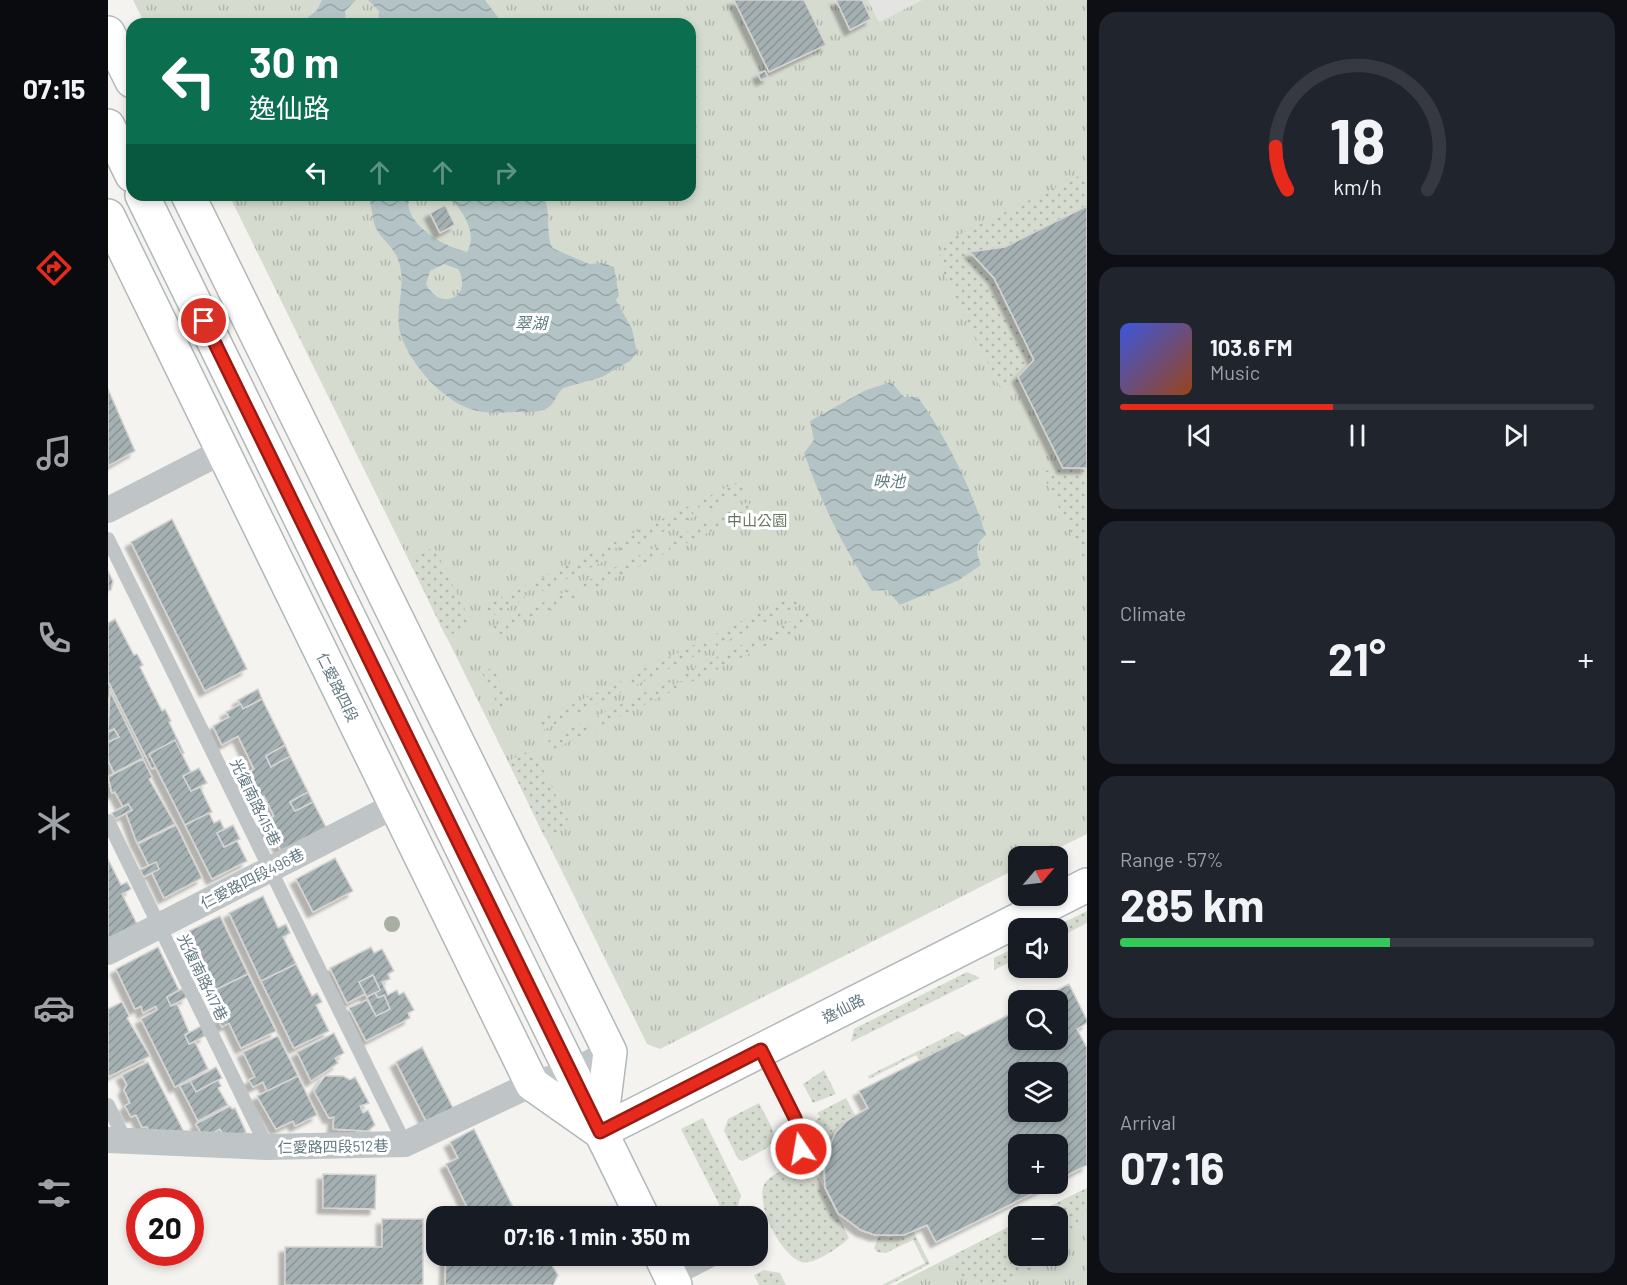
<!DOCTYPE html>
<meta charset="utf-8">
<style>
body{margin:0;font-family:Barlow,"Noto Sans TC",sans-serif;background:#20242c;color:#f1f3f6;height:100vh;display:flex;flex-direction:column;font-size:22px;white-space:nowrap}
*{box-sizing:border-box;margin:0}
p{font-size:20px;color:#9ea1a6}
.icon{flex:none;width:33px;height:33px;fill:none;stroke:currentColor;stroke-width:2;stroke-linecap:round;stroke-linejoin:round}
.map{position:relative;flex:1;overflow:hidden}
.panel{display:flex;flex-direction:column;gap:12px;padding:12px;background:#0d0f14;width:540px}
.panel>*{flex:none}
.hud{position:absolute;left:18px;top:18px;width:570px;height:183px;border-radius:18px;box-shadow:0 3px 9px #0003;background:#0b6e4f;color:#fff;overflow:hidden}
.needle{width:39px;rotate:62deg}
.controls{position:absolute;left:900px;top:846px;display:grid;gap:12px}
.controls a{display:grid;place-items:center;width:60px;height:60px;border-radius:12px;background:#171b24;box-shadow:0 3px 9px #0003;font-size:30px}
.speed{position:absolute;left:18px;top:1188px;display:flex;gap:12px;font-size:30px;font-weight:700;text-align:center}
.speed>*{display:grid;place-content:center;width:78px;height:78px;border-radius:50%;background:#171b24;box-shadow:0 3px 9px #0003;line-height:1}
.speed .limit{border:9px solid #d22;background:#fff;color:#111}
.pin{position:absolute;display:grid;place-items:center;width:51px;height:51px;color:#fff;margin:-26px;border:3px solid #fff;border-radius:50%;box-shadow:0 2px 6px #0007}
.me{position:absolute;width:66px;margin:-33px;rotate:348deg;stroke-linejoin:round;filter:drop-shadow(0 0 4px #0008)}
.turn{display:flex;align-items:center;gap:21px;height:126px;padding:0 24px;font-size:27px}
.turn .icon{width:78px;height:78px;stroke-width:2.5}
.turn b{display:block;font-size:42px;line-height:51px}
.lanes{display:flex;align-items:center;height:57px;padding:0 24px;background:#0003;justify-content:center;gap:30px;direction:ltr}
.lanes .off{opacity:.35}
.big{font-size:45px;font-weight:700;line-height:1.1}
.panel .tile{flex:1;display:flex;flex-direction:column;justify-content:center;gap:9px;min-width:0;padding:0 21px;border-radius:18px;background:#20242c}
.panel .dial{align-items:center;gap:0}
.dial svg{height:156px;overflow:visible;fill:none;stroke:#363941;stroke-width:7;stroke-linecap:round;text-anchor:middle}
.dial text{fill:#f1f3f6;stroke:none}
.song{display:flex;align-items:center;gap:18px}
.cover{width:72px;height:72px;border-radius:9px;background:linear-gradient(135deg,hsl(230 70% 55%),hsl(20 70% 35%))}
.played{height:6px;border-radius:3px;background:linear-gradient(90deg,#e82a1c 45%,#363941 45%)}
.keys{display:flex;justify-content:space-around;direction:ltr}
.heat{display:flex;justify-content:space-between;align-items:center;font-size:33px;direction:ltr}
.charge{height:9px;border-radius:4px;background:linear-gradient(90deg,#34c759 57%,#363941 0)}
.trip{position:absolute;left:318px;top:1206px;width:342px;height:60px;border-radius:18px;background:#171b24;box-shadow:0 3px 9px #0003;font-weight:700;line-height:60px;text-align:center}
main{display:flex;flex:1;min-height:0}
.dock{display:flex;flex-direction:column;width:108px;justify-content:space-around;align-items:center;background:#090b0e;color:#9ea1a6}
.dock .icon{width:42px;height:42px}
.dock .selected{color:#e82a1c}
.dock b{font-size:27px;color:#f1f3f6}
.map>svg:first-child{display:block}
</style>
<main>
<nav class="dock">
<b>07:15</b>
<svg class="icon selected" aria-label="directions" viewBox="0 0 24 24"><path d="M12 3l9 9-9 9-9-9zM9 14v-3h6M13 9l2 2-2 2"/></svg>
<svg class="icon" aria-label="music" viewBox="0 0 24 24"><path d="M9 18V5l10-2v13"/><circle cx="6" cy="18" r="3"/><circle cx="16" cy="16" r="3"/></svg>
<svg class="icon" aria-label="phone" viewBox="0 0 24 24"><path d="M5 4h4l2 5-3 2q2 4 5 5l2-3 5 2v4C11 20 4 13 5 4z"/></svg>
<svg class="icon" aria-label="climate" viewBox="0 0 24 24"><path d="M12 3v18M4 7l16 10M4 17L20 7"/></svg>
<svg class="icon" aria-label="car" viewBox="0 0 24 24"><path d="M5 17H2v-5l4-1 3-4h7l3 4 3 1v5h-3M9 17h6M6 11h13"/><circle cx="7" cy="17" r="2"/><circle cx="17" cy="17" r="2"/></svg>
<svg class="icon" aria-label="filters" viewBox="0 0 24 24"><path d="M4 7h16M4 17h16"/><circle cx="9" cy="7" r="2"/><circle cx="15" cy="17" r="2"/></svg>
</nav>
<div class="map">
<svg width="979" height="1285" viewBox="0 0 979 1285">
<defs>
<pattern id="park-tufts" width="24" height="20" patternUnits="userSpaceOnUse" patternTransform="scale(1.5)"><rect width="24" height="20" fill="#d6dbd0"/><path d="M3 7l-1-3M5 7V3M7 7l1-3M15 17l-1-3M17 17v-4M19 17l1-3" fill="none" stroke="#b1b6ae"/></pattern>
<pattern id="garden-dots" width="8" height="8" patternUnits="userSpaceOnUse" patternTransform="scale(1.5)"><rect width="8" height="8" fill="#d6dbd0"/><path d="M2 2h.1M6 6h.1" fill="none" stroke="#b1b6ae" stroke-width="1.8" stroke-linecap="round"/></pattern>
<pattern id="water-waves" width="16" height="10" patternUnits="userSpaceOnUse" patternTransform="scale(1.5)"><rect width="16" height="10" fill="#b4c4c6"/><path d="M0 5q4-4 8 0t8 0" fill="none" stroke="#96a4a6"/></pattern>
<pattern id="building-hatch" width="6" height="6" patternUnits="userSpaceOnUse" patternTransform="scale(1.5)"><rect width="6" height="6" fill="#a5b0b3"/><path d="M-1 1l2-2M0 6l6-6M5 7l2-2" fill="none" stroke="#8a9497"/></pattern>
<filter id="shadow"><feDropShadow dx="-5.5" dy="5.5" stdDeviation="1.5" flood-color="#0004"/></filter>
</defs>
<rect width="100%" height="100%" fill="#f4f3ef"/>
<path fill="#e4e5e3" d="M760 0H814L771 22Z"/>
<g fill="url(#park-tufts)">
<path d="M25 0H760L771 22 814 0H979V834L934 856H910V868L552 1049 539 1044 121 195H582V24H37Z"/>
<path d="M979 1188V1285H787L910 1222V1256H950V1216H922Z"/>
</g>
<g fill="url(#garden-dots)">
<path d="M979 172V206L897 247 862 252 886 278 926 360 910 377 912 381 893 390 830 261 836 242Z"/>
<path d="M953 464 955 468H979V565L934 473Z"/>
<path d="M636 479 641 490 599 511 595 505 584 511 587 516 514 552 511 546 500 552 502 558 430 593 426 588 415 593 417 599 380 618 374 607Z"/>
<path d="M640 502 645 511 562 551 558 542Z"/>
<path d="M552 545 556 554 478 592 473 584Z"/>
<path d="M326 547 364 624 338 637 301 560Z"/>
<path d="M467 587 472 595 389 636 384 627Z"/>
<path d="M686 596 691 605 608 646 604 636Z"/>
<path d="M701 612 706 622 444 750 440 740 477 721 480 727 492 721 489 716 562 680 565 685 576 680 574 674 646 639 650 644 661 638 658 633Z"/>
<path d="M598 639 603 648 524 687 519 677Z"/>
<path d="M385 667 404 705 392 710 374 673Z"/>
<path d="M513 681 518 690 435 730 430 721Z"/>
<path d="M425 749 463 826 437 838 400 761Z"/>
<path d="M979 911V923L950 938V928H944Z"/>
<path d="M910 946V958L886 970V958Z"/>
<path d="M859 972 872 978 743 1042 746 1029Z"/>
<path d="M850 1031 858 1037 811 1060 808 1055 761 1079 760 1076Z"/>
<path d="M716 1070 728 1094 705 1103 695 1084Z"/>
<path d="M738 1098 747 1115 738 1121 724 1139 708 1136 704 1124 712 1117 709 1113Z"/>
<path d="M651 1103C671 1142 676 1140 635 1161L630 1159 616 1131 620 1119Z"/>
<path d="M595 1118 633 1195 628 1212 617 1216 573 1129Z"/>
<path d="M703 1163 741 1238C733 1246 705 1266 693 1262 672 1254 650 1209 655 1187 659 1173 690 1164 703 1163Z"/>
<path d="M979 1188V1207L950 1254V1216H922Z"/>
<path d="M910 1222V1256H949L941 1267 938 1262 893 1285H873L872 1278 846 1276 847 1255Z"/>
<path d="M805 1231 822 1264 781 1285H774L817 1263 805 1240 778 1253 769 1252 766 1248 771 1235 781 1237Z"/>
<path d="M656 1270 672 1273 678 1285H651L646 1275Z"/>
</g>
<g fill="url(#water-waves)" fill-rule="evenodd">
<path d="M214 0H248L237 11 238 24H192L209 10Z"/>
<path d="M260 0H377L395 24H270L271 11Z"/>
<path d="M259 195H304L300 204C303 229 338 247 359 252 371 233 353 207 338 195H435C444 213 437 231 444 248L481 264 495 263 506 267 511 296 508 300 524 329 529 353 522 361 494 377 455 388C447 396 447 406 435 410 426 413 416 412 407 412 390 413 373 414 357 407 330 395 300 361 292 332 287 313 296 292 293 272 290 246 274 243 267 226 263 216 265 205 259 195ZM336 264 350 269C366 298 331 312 318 284L322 271Z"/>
<path d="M783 382 796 397H810C840 440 862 486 878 535 866 544 868 552 873 565L851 580 792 605 779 590 764 591C735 547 713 502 696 453L706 440 702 421 758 390Z"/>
</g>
<g fill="url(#building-hatch)" stroke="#d5d4d2" stroke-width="1.5" fill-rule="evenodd" filter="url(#shadow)">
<path d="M626 0H696L718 45 661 72Z"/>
<path d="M728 0H754L763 19 742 30Z"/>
<path d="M657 71 660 77 653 80 650 74Z"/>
<path d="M337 205 347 225 332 233 322 213Z"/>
<path d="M979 206V468H955L910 377 926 360 886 278 862 252 897 247Z"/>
<path d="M0 389 27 451 0 466Z"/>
<path d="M64 519 139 669 97 691 23 542Z"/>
<path d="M0 571 5 581 3 590 0 591Z"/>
<path d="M7 619 26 655 29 654 35 665 32 667 54 711 57 709 63 721 61 722 76 753 44 769 0 681V623Z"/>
<path d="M150 689 154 699 135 709 130 700Z"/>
<path d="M2 691 35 758 6 773 0 760V742L11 737 6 729 0 732Z"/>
<path d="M154 699 177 745 158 756 163 767 182 756 200 792 182 802 187 811 205 802 219 829 174 853 164 832 159 834 153 823 166 816 156 796 150 799 144 787 139 789 133 777 146 769 130 736 114 745 105 726 121 717 118 712 133 704 135 709Z"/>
<path d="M6 729 11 737 0 742V732Z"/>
<path d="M67 740 83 772 75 776 83 791 92 787 104 812 77 825 41 754Z"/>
<path d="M177 745 182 756 163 767 158 756Z"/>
<path d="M35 759 44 777 41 779 67 824 29 843 18 813 24 810 20 804 15 807 7 792 4 793 0 777Z"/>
<path d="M91 768 99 783 83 791 75 776Z"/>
<path d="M200 792 205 802 187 811 182 802Z"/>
<path d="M20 804 24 810 7 819 4 813Z"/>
<path d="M101 813 106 823 112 820 116 829 109 833 116 847 129 841 139 861 104 879 77 825Z"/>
<path d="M68 825 94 878 56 898 44 873 51 869 48 862 41 866 30 844Z"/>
<path d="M125 825 132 839 116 847 109 833Z"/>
<path d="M227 858 245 891 205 912 188 879Z"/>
<path d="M0 859 13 885 19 882 23 889 14 894 31 928 0 944Z"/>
<path d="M48 862 51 869 36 877 32 870Z"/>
<path d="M155 896 170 928 178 924 182 933 175 937 188 964 153 981 121 913Z"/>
<path d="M112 916 140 974 105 991 94 966 86 970 82 962 90 958 77 933Z"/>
<path d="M50 947 71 990 59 997 63 1006 69 1004 81 1032 77 1035 81 1044 87 1042 100 1069 67 1087 33 1019 49 1010 48 1006 35 1013 33 1006 27 1009 8 969Z"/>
<path d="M263 947 266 953 274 949 286 971 280 974 282 979 274 982 280 995 289 990 291 995 296 992 306 1010 300 1013 302 1018 258 1041 241 1008 259 1000 268 1016 282 1009 276 995 270 998 267 993 272 990 265 975 251 982 257 994 239 1003 222 968Z"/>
<path d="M188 964 204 996 209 993 214 1002 208 1005 221 1031 186 1048 153 981Z"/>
<path d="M140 974 168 1031 133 1048 121 1023 114 1027 109 1018 117 1014 105 991Z"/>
<path d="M265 975 272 990 259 997 251 982Z"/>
<path d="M961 984 979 1020V1023L969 1029 979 1048V1165L950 1180V1144H910V1184H943L828 1242 819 1225 796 1235H767L753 1230 730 1213 717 1187 716 1158 728 1132 738 1121 760 1108 751 1091 910 1010V1040H950V1000H929ZM910 1072H950V1112H910Z"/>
<path d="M74 989 79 997 63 1006 59 997Z"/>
<path d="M267 993 270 998 276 995 282 1009 268 1016 259 997Z"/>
<path d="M14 1002 21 1016 19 1018 42 1056 0 1077V1009Z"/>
<path d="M93 1026 97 1036 81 1044 77 1035Z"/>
<path d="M226 1033 236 1053 227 1058 230 1063 203 1081 189 1052Z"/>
<path d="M170 1036 190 1076 159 1091 155 1082 145 1087 141 1080 147 1077 135 1052Z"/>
<path d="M314 1047 348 1114 322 1129 288 1062Z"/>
<path d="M40 1062 76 1132 43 1135 39 1127H34L28 1115 23 1117 17 1106 22 1103 16 1090 19 1085 14 1075Z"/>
<path d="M108 1067 114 1078 88 1092 82 1081Z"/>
<path d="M190 1076 209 1115 187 1126 185 1121 168 1129 149 1096Z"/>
<path d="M217 1076H235L242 1080 247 1077 261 1103 252 1106 255 1113 260 1110 267 1125 260 1131 225 1129 226 1117 221 1118 206 1091Z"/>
<path d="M110 1080 113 1086 110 1088 120 1105 90 1121 72 1086 82 1081 88 1092Z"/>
<path d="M122 1106 124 1109 127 1108 138 1132 119 1142 112 1129 96 1138 88 1124Z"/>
<path d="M366 1129 407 1211 396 1216H341L359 1207 338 1164 350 1158 342 1142Z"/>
<path d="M215 1174 268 1175 267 1209 215 1208Z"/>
<path d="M274 1219H315V1285H177V1247H274Z"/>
<path d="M338 1256H438L450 1275 445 1285H337Z"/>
</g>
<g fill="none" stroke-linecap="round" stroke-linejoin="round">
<defs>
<g id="secondary">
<path d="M0 33 24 81"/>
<path d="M0 126 24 175"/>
<path d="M34 195 534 1216"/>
<path d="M80 195 502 1052 492 1132"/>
<path d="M0 216 424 1084 488 1129"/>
<path d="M492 1132 979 885"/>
<path d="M553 1256 567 1285"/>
</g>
</defs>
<use href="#secondary" stroke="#b1b8bb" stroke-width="36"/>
<g stroke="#bfc4c6" stroke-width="14">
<path d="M0 539 297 1144"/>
<path d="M0 821 159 1147"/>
<path d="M653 1050 687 1118 693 1149"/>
<path d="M0 1105 17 1140"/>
<path d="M565 1280 602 1261"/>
</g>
<g stroke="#bfc4c6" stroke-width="26">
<path d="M0 510 115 451"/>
<path d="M0 952 288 805"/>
<path d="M0 1140 159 1147 297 1144 424 1084 463 1073 502 1052"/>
</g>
<use href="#secondary" stroke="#fff" stroke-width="33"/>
</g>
<circle fill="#a8afa1" cx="284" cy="924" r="8"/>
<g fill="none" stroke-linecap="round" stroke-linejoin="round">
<defs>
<path id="route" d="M96 321 492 1132 653 1050 687 1118 693 1149"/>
</defs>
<use href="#route" stroke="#971b12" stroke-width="15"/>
<use href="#route" stroke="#e82a1c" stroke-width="10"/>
</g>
<g text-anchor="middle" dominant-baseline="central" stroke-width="6" stroke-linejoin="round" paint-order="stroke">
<g font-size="15" fill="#697861" stroke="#fff">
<text x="649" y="520">中山公園</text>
</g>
<g font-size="15" fill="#627881" stroke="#fff">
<text transform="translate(230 687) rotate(64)">仁愛路四段</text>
<text transform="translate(148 802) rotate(64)">光復南路415巷</text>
<text transform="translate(144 878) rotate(-27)">仁愛路四段496巷</text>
<text transform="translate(95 977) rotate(64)">光復南路417巷</text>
<text transform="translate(735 1008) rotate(-27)">逸仙路</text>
<text transform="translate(225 1146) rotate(-1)">仁愛路四段512巷</text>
</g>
<g font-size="16" font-style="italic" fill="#5d7b7f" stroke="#fff">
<text x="423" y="322">翠湖</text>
<text x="781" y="480">映池</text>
</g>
</g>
</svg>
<div class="controls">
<a><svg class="needle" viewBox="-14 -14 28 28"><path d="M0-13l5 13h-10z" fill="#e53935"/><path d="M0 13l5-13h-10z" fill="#9ea1a6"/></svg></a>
<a><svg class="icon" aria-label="sound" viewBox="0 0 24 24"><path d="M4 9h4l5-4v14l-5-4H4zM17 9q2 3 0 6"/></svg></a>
<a><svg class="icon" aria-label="search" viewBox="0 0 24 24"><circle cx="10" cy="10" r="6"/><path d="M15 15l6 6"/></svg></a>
<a><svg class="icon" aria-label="layers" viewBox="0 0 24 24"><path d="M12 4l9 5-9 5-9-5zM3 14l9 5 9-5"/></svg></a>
<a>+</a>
<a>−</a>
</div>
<div class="speed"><div class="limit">20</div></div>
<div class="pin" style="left:96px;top:321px;background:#d93025"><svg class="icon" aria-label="arrive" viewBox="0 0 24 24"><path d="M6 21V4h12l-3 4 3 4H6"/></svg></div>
<svg class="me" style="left:693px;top:1149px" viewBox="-20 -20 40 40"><circle r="17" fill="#e82a1c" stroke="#fff" stroke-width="3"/><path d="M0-11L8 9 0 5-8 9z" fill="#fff"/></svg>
<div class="trip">07:16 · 1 min · 350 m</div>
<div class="hud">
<div class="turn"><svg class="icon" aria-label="left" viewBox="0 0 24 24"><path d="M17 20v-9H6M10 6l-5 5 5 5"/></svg><div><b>30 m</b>逸仙路</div></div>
<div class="lanes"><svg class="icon" aria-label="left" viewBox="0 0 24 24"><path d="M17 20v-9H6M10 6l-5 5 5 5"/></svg><svg class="icon off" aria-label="ahead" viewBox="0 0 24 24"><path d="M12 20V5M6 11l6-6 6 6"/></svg><svg class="icon off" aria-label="ahead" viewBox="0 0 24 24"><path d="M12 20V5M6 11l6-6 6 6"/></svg><svg class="icon off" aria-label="right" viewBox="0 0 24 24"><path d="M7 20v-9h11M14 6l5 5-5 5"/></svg></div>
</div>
</div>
<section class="panel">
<div class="tile dial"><svg viewBox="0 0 100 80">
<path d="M14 69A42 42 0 1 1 86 69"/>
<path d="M14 69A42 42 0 0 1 8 47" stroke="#e82a1c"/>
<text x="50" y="56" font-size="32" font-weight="700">18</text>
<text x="50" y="72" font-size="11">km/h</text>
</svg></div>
<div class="tile">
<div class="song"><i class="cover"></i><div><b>103.6 FM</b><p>Music</p></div></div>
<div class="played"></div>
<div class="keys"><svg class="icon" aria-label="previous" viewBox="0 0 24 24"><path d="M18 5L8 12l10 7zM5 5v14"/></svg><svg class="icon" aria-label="pause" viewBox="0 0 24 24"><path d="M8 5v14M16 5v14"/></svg><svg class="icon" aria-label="next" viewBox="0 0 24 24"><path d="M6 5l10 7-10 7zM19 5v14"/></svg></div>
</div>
<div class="tile"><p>Climate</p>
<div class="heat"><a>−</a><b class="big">21°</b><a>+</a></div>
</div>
<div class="tile"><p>Range · 57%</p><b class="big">285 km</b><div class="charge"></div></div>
<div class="tile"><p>Arrival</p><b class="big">07:16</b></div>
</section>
</main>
